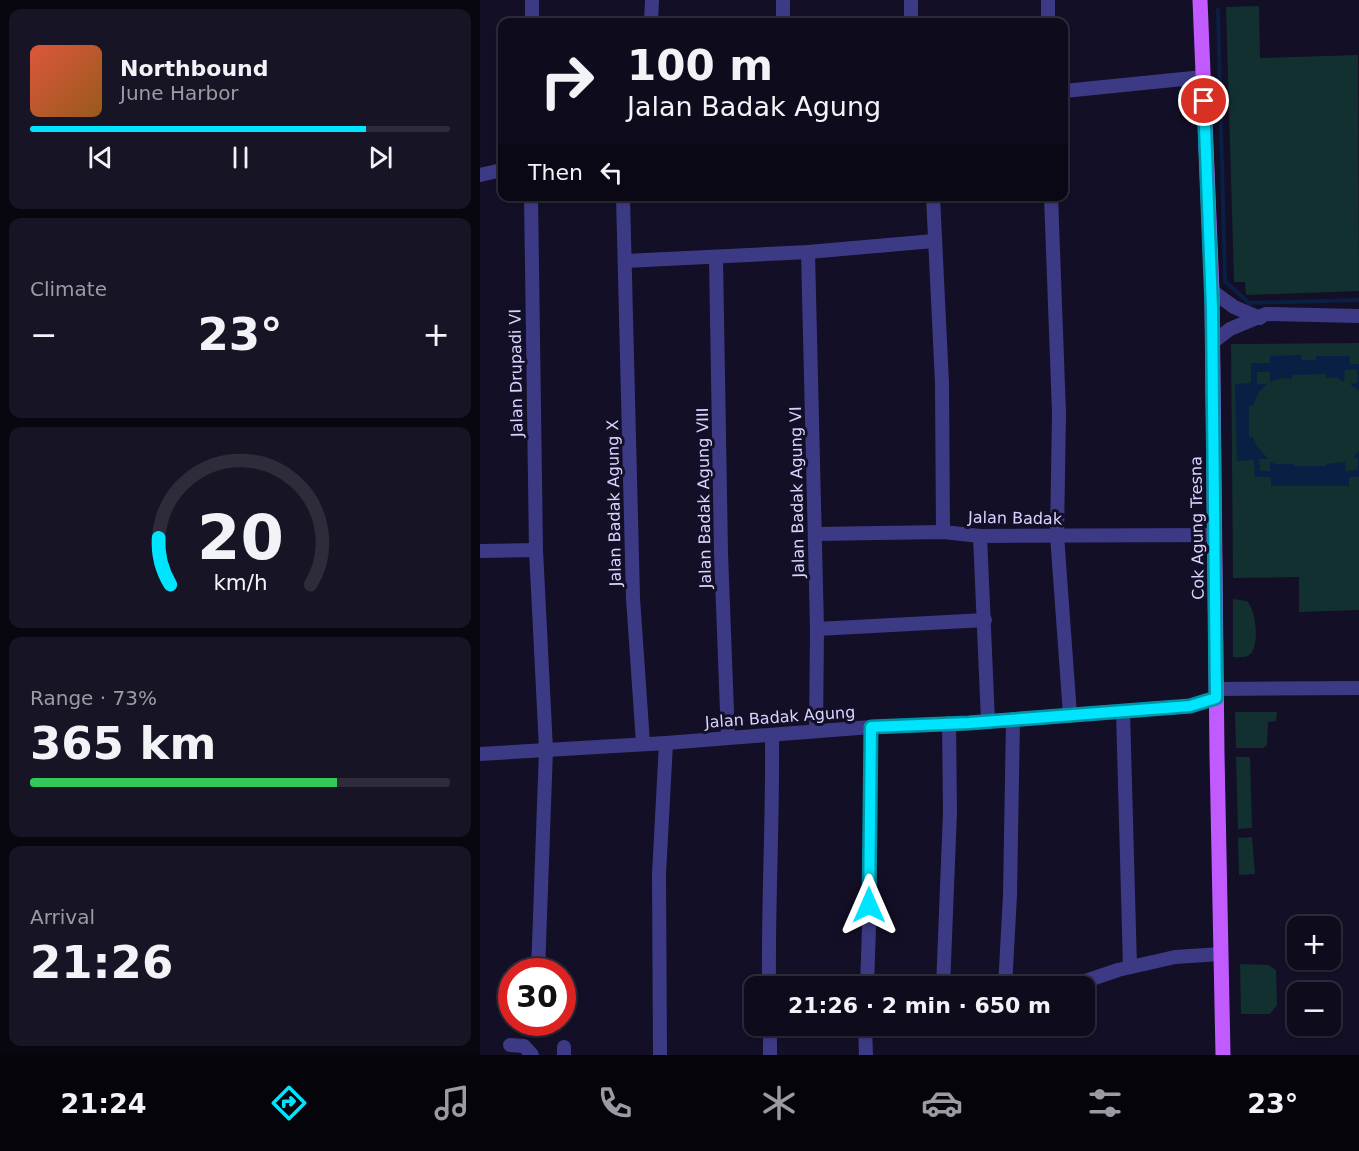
<!DOCTYPE html>
<meta charset="utf-8">
<style>
body{margin:0;font-family:"DejaVu Sans",sans-serif;background:#171425;color:#f1f3f6;height:100vh;display:flex;flex-direction:column;font-size:22px;white-space:nowrap}
*{box-sizing:border-box;margin:0}
p{font-size:20px;color:#9b9ba3}
.icon{flex:none;width:33px;height:33px;fill:none;stroke:currentColor;stroke-width:2;stroke-linecap:round;stroke-linejoin:round}
.map{position:relative;flex:1;overflow:hidden}
.sheet{display:flex;flex-direction:column;gap:9px;padding:9px;background:#08060f;width:480px}
.sheet>*{flex:none}
.banner{position:absolute;left:18px;top:18px;width:570px;height:183px;border-radius:12px;box-shadow:0 2px 4px #0004,0 0 0 2px #2e2b3b;background:#0e0b1c;color:#f1f3f6;overflow:hidden}
.fabs{position:absolute;left:807px;top:916px;display:grid;gap:12px}
.fabs a{display:grid;place-items:center;width:54px;height:54px;border-radius:12px;background:#0e0b1c;box-shadow:0 2px 4px #0004,0 0 0 2px #2e2b3b;font-size:30px}
.speed{position:absolute;left:18px;top:958px;display:flex;gap:12px;font-size:30px;font-weight:700;text-align:center}
.speed>*{display:grid;place-content:center;width:78px;height:78px;border-radius:50%;background:#0e0b1c;box-shadow:0 2px 4px #0004,0 0 0 2px #2e2b3b;line-height:1}
.speed .limit{border:9px solid #d22;background:#fff;color:#111}
.pin{position:absolute;display:grid;place-items:center;width:51px;height:51px;color:#fff;margin:-26px;border:3px solid #fff;border-radius:50%;box-shadow:0 2px 6px #0007}
.me{position:absolute;width:66px;margin:-33px;rotate:0deg;stroke-linejoin:round;filter:drop-shadow(0 0 4px #0008)}
.turn{display:flex;align-items:center;gap:21px;height:126px;padding:0 30px;font-size:27px}
.turn .icon{width:78px;height:78px;stroke-width:2.5}
.turn b{display:block;font-size:42px;line-height:51px}
.then{display:flex;align-items:center;height:57px;padding:0 30px;background:#0003;gap:12px;font-size:22px}
.big{font-size:45px;font-weight:600;line-height:1.1}
.sheet .widget{flex:1;display:flex;flex-direction:column;justify-content:center;gap:9px;min-width:0;padding:0 21px;border-radius:12px;background:#171425}
.sheet .dial{align-items:center;gap:0}
.dial svg{height:156px;overflow:visible;fill:none;stroke:#2e2b3b;stroke-width:7;stroke-linecap:round;text-anchor:middle}
.dial text{fill:#f1f3f6;stroke:none}
.song{display:flex;align-items:center;gap:18px}
.cover{width:72px;height:72px;border-radius:9px;background:linear-gradient(135deg,hsl(10 70% 55%),hsl(30 70% 35%))}
.played{height:6px;border-radius:3px;background:linear-gradient(90deg,#00e5ff 80%,#2e2b3b 80%)}
.keys{display:flex;justify-content:space-around;direction:ltr}
.heat{display:flex;justify-content:space-between;align-items:center;font-size:33px;direction:ltr}
.charge{height:9px;border-radius:4px;background:linear-gradient(90deg,#34c759 73%,#2e2b3b 0)}
.trip{position:absolute;left:264px;top:976px;width:351px;height:60px;border-radius:12px;background:#0e0b1c;box-shadow:0 2px 4px #0004,0 0 0 2px #2e2b3b;font-weight:600;line-height:60px;text-align:center}
.tabs{display:flex;height:96px;justify-content:space-around;align-items:center;background:#06040b;color:#9b9ba3}
.tabs .icon{width:42px;height:42px}
.tabs .on{color:#00e5ff}
.tabs b{font-size:27px;color:#f1f3f6}
main{display:flex;flex:1;min-height:0}
.map>svg:first-child{display:block}
</style>
<main>
<section class="sheet">
<div class="widget">
<div class="song"><i class="cover"></i><div><b>Northbound</b><p>June Harbor</p></div></div>
<div class="played"></div>
<div class="keys"><svg class="icon" aria-label="previous" viewBox="0 0 24 24"><path d="M18 5L8 12l10 7zM5 5v14"/></svg><svg class="icon" aria-label="pause" viewBox="0 0 24 24"><path d="M8 5v14M16 5v14"/></svg><svg class="icon" aria-label="next" viewBox="0 0 24 24"><path d="M6 5l10 7-10 7zM19 5v14"/></svg></div>
</div>
<div class="widget"><p>Climate</p>
<div class="heat"><a>−</a><b class="big">23°</b><a>+</a></div>
</div>
<div class="widget dial"><svg viewBox="0 0 100 80">
<path d="M14 69A42 42 0 1 1 86 69"/>
<path d="M14 69A42 42 0 0 1 8 45" stroke="#00e5ff"/>
<text x="50" y="56" font-size="32" font-weight="700">20</text>
<text x="50" y="72" font-size="11">km/h</text>
</svg></div>
<div class="widget"><p>Range · 73%</p><b class="big">365 km</b><div class="charge"></div></div>
<div class="widget"><p>Arrival</p><b class="big">21:26</b></div>
</section>
<div class="map">
<svg width="879" height="1055" viewBox="0 0 879 1055">
<rect width="100%" height="100%" fill="#130f26"/>
<g fill="#12302f">
<path d="M779 6 780 58 878 55 879 291 766 295 765 282H754L746 7Z"/>
<path d="M879 343V610L819 612V577L753 578 751 344Z"/>
<path d="M753 599 767 601C776 610 781 649 768 656 764 658 758 657 753 657Z"/>
<path d="M797 712 796 721 788 722 787 745 783 748H756L755 712Z"/>
<path d="M756 757H770L772 828 758 829Z"/>
<path d="M772 837 775 874 759 875 758 838Z"/>
<path d="M760 964 789 965 796 970 797 1005 790 1014H761Z"/>
</g>
<path fill="#0a1f44" d="M821 355 822 360H836V356H870V364H879V391L870 384 878 383 877 370H865L864 382 857 377 846 378V374L812 375V379L800 378 790 382V372H777V384H787L779 392 773 405 769 406V437H773L776 445 788 459H779L780 471H790V461L795 464H813L814 466H846V464L865 462 866 471 878 470V458H873L879 451V477H869V486H791V477H775L774 460 757 461 755 384 771 383V363H790V356Z"/>
<g fill="none" stroke-linecap="round" stroke-linejoin="round">
<path stroke="#0a1f44" stroke-width="4" d="M738 10 745 281 769 303 879 300"/>
<g stroke="#3d3a85" stroke-width="14">
<path d="M431 0V22"/>
<path d="M568 0V22"/>
<path d="M52 22V0"/>
<path d="M171 22 172 0"/>
<path d="M303 22V0"/>
<path d="M584 91 723 77"/>
<path d="M0 175 22 170"/>
<path d="M51 196 56 550 66 749 58 972"/>
<path d="M143 196 153 598 163 743"/>
<path d="M453 196 462 383 463 532"/>
<path d="M571 196 579 413 577 535 590 715"/>
<path d="M328 252 337 629 336 731"/>
<path d="M236 258 241 553 248 738"/>
<path d="M145 261 328 252 454 241"/>
<path d="M732 291 754 307 780 318"/>
<path d="M733 342 750 329 786 314 879 316"/>
<path d="M335 534 463 532 500 536 735 535"/>
<path d="M500 536 508 721"/>
<path d="M0 551 56 550"/>
<path d="M337 629 505 620"/>
<path d="M736 689 879 688"/>
<path d="M643 711 650 967"/>
<path d="M0 754 186 743 391 727 489 723 709 706 736 698"/>
<path d="M289 987C288 903 293 819 292 735"/>
<path d="M387 987 389 927 391 727"/>
<path d="M463 987 470 812 469 723"/>
<path d="M525 987 530 895 533 719"/>
<path d="M588 987 638 970 695 957 741 954"/>
<path d="M290 1026V1055"/>
<path d="M385 1026 386 1055"/>
<path d="M30 1045 44 1046 52 1055"/>
<path d="M84 1047V1055"/>
<path d="M180 1055 179 874 186 743"/>
</g>
<path stroke="#c25bff" stroke-width="15" d="M720 0 732 291 737 754 743 1055"/>
</g>
<g fill="none" stroke-linecap="round" stroke-linejoin="round">
<defs>
<path id="route" d="M389 905 391 727 489 723 710 706 736 698 732 308 724 101"/>
</defs>
<use href="#route" stroke="#0095a6" stroke-width="15"/>
<use href="#route" stroke="#00e5ff" stroke-width="10"/>
</g>
<g text-anchor="middle" dominant-baseline="central" stroke-width="6" stroke-linejoin="round" paint-order="stroke">
<g font-size="16" fill="#d9d4ff" stroke="#130f26">
<text transform="translate(36 373) rotate(-91)">Jalan Drupadi VI</text>
<text transform="translate(317 492) rotate(-91)">Jalan Badak Agung VI</text>
<text transform="translate(224 498) rotate(-91)">Jalan Badak Agung VIII</text>
<text transform="translate(134 503) rotate(-91)">Jalan Badak Agung X</text>
<text transform="translate(535 518) rotate(1)">Jalan Badak</text>
<text transform="translate(717 528) rotate(-91)">Cok Agung Tresna</text>
<text transform="translate(300 717) rotate(-4)">Jalan Badak Agung</text>
</g>
</g>
</svg>
<div class="fabs">
<a>+</a>
<a>−</a>
</div>
<div class="speed"><div class="limit">30</div></div>
<div class="pin" style="left:724px;top:101px;background:#d93025"><svg class="icon" aria-label="arrive" viewBox="0 0 24 24"><path d="M6 21V4h12l-3 4 3 4H6"/></svg></div>
<svg class="me" style="left:389px;top:905px" viewBox="-20 -20 40 40"><path d="M0-17L14 15 0 8-14 15z" fill="#00e5ff" stroke="#fff" stroke-width="4"/></svg>
<div class="trip">21:26 · 2 min · 650 m</div>
<div class="banner">
<div class="turn"><svg class="icon" aria-label="right" viewBox="0 0 24 24"><path d="M7 20v-9h11M14 6l5 5-5 5"/></svg><div><b>100 m</b>Jalan Badak Agung</div></div>
<div class="then">Then<svg class="icon" aria-label="left" viewBox="0 0 24 24"><path d="M17 20v-9H6M10 6l-5 5 5 5"/></svg></div>
</div>
</div>
</main>
<nav class="tabs">
<b>21:24</b>
<svg class="icon on" aria-label="directions" viewBox="0 0 24 24"><path d="M12 3l9 9-9 9-9-9zM9 14v-3h6M13 9l2 2-2 2"/></svg>
<svg class="icon" aria-label="music" viewBox="0 0 24 24"><path d="M9 18V5l10-2v13"/><circle cx="6" cy="18" r="3"/><circle cx="16" cy="16" r="3"/></svg>
<svg class="icon" aria-label="phone" viewBox="0 0 24 24"><path d="M5 4h4l2 5-3 2q2 4 5 5l2-3 5 2v4C11 20 4 13 5 4z"/></svg>
<svg class="icon" aria-label="climate" viewBox="0 0 24 24"><path d="M12 3v18M4 7l16 10M4 17L20 7"/></svg>
<svg class="icon" aria-label="car" viewBox="0 0 24 24"><path d="M5 17H2v-5l4-1 3-4h7l3 4 3 1v5h-3M9 17h6M6 11h13"/><circle cx="7" cy="17" r="2"/><circle cx="17" cy="17" r="2"/></svg>
<svg class="icon" aria-label="filters" viewBox="0 0 24 24"><path d="M4 7h16M4 17h16"/><circle cx="9" cy="7" r="2"/><circle cx="15" cy="17" r="2"/></svg>
<b>23°</b>
</nav>
